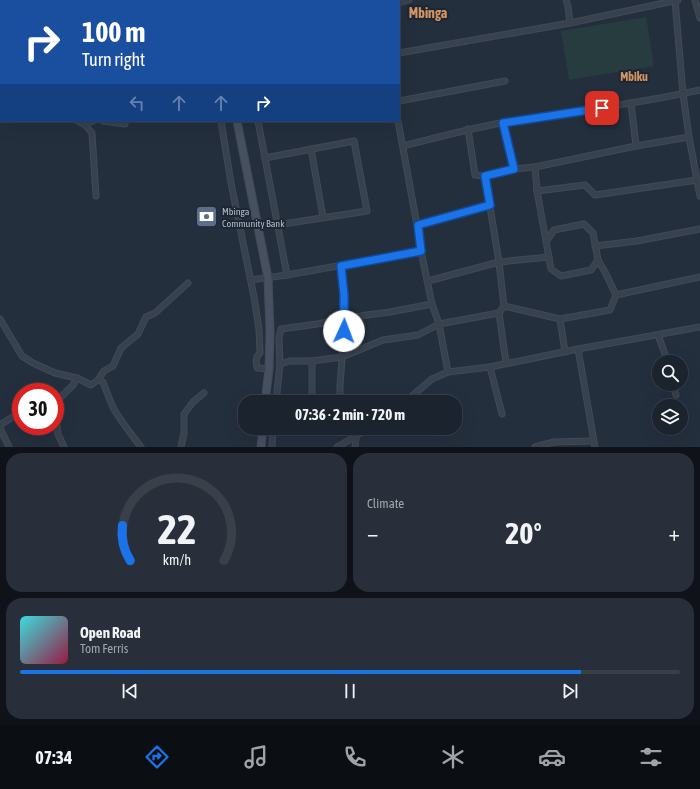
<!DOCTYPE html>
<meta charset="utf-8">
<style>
body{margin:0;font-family:"Asap Condensed",sans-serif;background:#282f3a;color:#f1f3f6;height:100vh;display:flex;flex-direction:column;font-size:15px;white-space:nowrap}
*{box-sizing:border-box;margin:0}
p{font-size:13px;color:#a0a4aa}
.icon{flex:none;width:22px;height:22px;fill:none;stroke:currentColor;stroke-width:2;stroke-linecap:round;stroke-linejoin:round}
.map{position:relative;height:447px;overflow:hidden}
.sheet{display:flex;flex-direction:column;gap:6px;padding:6px;background:#0f1319;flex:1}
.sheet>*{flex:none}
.guide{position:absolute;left:0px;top:0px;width:400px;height:122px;box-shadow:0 4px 16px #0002,0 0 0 1px #39404a;background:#1a4fa0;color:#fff;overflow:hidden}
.buttons{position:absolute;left:652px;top:355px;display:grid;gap:8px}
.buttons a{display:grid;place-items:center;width:36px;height:36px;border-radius:50%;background:#1b232e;box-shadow:0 4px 16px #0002,0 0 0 1px #39404a;font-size:20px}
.speed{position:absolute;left:12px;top:383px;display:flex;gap:8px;font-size:20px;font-weight:700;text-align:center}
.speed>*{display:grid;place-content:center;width:52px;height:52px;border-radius:50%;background:#1b232e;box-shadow:0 4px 16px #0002,0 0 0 1px #39404a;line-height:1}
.speed .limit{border:6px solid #d22;background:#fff;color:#111}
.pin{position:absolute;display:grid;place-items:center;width:34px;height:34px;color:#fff;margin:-17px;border-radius:8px;box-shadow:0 2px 6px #0006}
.me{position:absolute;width:44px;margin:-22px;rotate:2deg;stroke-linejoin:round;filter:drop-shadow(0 0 3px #0008)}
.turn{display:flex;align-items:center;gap:14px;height:84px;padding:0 16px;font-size:18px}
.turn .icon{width:52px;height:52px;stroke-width:2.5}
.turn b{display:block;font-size:28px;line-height:34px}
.lanes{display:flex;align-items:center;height:38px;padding:0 16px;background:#0003;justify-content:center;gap:20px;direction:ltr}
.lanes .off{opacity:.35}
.big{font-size:30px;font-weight:700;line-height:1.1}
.sheet .tile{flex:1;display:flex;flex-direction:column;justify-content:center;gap:6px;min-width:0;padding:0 14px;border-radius:16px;background:#282f3a}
.sheet .dial{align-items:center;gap:0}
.dial svg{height:104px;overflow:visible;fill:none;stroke:#39404a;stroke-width:7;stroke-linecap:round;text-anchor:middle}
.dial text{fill:#f1f3f6;stroke:none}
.song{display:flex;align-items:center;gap:12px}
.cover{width:48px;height:48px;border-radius:6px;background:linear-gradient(135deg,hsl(180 70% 55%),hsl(340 70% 35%))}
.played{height:4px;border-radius:2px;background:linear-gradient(90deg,#1a73e8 85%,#39404a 85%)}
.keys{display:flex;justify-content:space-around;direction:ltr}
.heat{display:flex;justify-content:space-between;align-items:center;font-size:22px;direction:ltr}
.sheet .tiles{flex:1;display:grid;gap:6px;grid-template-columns:1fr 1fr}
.tile:last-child{grid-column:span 2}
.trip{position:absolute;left:238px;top:395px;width:224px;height:40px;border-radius:16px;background:#1b232e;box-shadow:0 4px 16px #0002,0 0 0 1px #39404a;font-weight:700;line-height:40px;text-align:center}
.dock{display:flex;height:64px;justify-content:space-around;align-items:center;background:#0b0e12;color:#a0a4aa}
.dock .icon{width:28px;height:28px}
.dock .on{color:#1a73e8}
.dock b{font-size:18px;color:#f1f3f6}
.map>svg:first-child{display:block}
</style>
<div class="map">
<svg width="700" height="447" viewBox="0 0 700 447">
<rect width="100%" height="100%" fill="#242f3e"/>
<path fill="#263c3f" d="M646 17 654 66 569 80 561 31Z"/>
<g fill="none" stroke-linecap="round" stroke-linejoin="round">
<defs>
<g id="street">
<path d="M195 0V1"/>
<path d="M236 0V1"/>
<path d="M377 0V1"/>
<path d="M566 0 568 6 570 23"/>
<path d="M675 0 683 94 689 137 700 196"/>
<path d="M695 0 700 18"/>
<path d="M27 1V0"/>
<path d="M399 3 409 0"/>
<path d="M399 53 570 23 678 0"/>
<path d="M399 101 505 81"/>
<path d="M631 103 636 146"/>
<path d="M78 121 84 124 92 133 96 196"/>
<path d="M103 121 125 124"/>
<path d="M221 121 231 183 254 297 259 329 260 353C255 357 256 362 257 368L269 369"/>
<path d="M258 121 287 275"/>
<path d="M398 121 417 225 421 251 432 304 439 324 448 372"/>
<path d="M503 123 514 169"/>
<path d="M84 124 93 121"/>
<path d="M468 129 475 175 485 176 499 262 504 306 499 313 506 363"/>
<path d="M403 146C435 138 468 129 501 123 567 112 634 105 700 90"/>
<path d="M311 149 323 217"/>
<path d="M265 158 354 141 367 211 277 225"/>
<path d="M535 167 537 191 551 269 561 276 591 270 598 260 593 233 584 224 554 230 546 242"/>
<path d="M485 176 514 169 535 167 636 146 689 137"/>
<path d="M537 191 585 185 595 195 697 180"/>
<path d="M417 225 490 205"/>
<path d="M595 246 637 241 700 229"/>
<path d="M598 260 605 272 616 295 700 277"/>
<path d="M341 266 344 295 345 318 340 386V398L341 402"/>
<path d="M251 280 287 275 421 251"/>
<path d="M428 281 499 262 549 257"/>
<path d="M504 306 560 319 610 310 616 295"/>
<path d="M0 319 22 356 33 363 55 373 77 378 91 385 98 380 104 371 113 366 121 348 138 334 146 317 155 313 188 283"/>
<path d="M560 319 565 352"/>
<path d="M658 335 668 362"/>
<path d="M578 349 595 447"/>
<path d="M312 361V402"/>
<path d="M280 364 290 361H312L342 357 383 340 418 335 439 324 499 313"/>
<path d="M490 367 502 414"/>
<path d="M98 380 103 382C107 392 110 402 115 411 123 424 132 435 141 447"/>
<path d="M673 384 676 395"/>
<path d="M276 402 280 364 279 338 281 329 317 324 367 315 390 312 432 304"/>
<path d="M405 402 432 379 448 372 490 367 578 349 700 327"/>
<path d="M55 403 73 385 77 378"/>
<path d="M55 408 58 434 64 447"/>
<path d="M0 425 16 415 21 414"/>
<path d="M0 428 9 447"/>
<path d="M273 428 289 430 309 428"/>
<path d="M352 428 356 436 355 447"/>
<path d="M181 447 184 433V414L193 402 204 393"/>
<path d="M272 447 273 428"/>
<path d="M337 447 356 436 368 428"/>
<path d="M535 447 554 442 593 441"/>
</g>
<g id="secondary">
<path d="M212 0V1"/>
<path d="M0 99H1"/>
<path d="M237 121 268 278 270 331 269 369 265 402"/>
<path d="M261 447 263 428"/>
</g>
</defs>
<use href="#street" stroke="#414a57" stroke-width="7"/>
<use href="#secondary" stroke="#414a57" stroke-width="9"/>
<use href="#street" stroke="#38414e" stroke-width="5"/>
<use href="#secondary" stroke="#465061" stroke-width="7"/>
</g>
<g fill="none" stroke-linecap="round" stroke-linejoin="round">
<defs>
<path id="route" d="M344 331V295L341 266 421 251 418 225 490 205 485 176 514 169 503 123 602 108"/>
</defs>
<use href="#route" stroke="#114b97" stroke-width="10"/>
<use href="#route" stroke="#1a73e8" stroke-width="7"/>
</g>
<defs>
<symbol id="bank-square" viewBox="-11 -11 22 22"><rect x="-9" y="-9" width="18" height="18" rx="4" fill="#5c6f8a" stroke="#1d2633"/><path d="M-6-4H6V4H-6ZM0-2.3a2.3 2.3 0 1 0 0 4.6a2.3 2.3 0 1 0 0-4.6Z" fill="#fff"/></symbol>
</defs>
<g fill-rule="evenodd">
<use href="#bank-square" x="194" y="204" width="25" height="25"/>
</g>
<g text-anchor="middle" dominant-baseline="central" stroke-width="4" stroke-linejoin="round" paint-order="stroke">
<g font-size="10" fill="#b4bcc9" stroke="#1d2633" text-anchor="start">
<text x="222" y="211">Mbinga<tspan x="222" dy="12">Community Bank</tspan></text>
</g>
<g font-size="12" font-weight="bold" fill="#d59563" stroke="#1d2633">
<text x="634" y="77">Mbiku</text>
</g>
<g font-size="14" font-weight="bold" fill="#d59563" stroke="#1d2633">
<text x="428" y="13">Mbinga</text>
</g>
</g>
</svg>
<div class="buttons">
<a><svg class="icon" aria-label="search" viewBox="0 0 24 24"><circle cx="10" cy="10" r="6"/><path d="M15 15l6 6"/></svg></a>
<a><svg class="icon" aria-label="layers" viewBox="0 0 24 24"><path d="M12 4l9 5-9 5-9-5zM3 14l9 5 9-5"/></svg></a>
</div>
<div class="speed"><div class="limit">30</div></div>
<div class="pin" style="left:602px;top:108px;background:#d93025"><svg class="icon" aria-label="arrive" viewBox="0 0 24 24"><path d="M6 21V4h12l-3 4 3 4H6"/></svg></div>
<svg class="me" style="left:344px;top:331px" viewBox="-20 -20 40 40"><circle r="19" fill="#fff"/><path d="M0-13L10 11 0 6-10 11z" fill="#1a73e8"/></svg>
<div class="trip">07:36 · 2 min · 720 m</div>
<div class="guide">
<div class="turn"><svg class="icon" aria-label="right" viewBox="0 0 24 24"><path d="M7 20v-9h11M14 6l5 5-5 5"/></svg><div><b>100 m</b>Turn right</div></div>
<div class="lanes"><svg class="icon off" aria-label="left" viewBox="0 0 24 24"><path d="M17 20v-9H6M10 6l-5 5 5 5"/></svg><svg class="icon off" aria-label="ahead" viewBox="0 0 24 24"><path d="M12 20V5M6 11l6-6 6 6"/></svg><svg class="icon off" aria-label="ahead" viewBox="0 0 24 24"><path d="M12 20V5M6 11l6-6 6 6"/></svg><svg class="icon" aria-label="right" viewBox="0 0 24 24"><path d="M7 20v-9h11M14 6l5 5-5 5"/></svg></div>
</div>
</div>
<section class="sheet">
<div class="tiles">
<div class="tile dial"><svg viewBox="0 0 100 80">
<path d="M14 69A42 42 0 1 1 86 69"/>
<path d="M14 69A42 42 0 0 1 8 42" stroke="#1a73e8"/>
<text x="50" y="56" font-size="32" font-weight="700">22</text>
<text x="50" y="72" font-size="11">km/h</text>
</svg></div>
<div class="tile"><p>Climate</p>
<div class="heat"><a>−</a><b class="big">20°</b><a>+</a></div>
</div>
<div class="tile">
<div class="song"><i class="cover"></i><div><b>Open Road</b><p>Tom Ferris</p></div></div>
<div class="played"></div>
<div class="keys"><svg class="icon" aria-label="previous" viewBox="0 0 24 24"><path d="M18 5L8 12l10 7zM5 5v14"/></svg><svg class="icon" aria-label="pause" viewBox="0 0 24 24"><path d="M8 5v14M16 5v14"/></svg><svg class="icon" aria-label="next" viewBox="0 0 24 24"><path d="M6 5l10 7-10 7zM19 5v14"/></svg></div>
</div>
</div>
</section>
<nav class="dock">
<b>07:34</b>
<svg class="icon on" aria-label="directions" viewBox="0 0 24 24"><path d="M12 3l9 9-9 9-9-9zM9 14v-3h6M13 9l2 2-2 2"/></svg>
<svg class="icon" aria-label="music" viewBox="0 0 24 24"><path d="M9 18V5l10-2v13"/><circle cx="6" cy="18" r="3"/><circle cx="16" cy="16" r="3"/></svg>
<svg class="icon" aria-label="phone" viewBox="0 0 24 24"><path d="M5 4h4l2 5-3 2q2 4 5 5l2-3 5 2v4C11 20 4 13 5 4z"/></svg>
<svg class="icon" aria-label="climate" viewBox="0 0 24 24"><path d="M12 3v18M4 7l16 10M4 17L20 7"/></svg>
<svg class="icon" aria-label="car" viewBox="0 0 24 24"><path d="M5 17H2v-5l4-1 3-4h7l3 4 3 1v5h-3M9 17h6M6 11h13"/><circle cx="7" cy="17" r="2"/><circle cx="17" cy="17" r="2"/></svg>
<svg class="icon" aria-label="filters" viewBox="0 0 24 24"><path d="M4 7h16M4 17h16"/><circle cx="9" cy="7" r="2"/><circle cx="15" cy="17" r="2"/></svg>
</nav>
